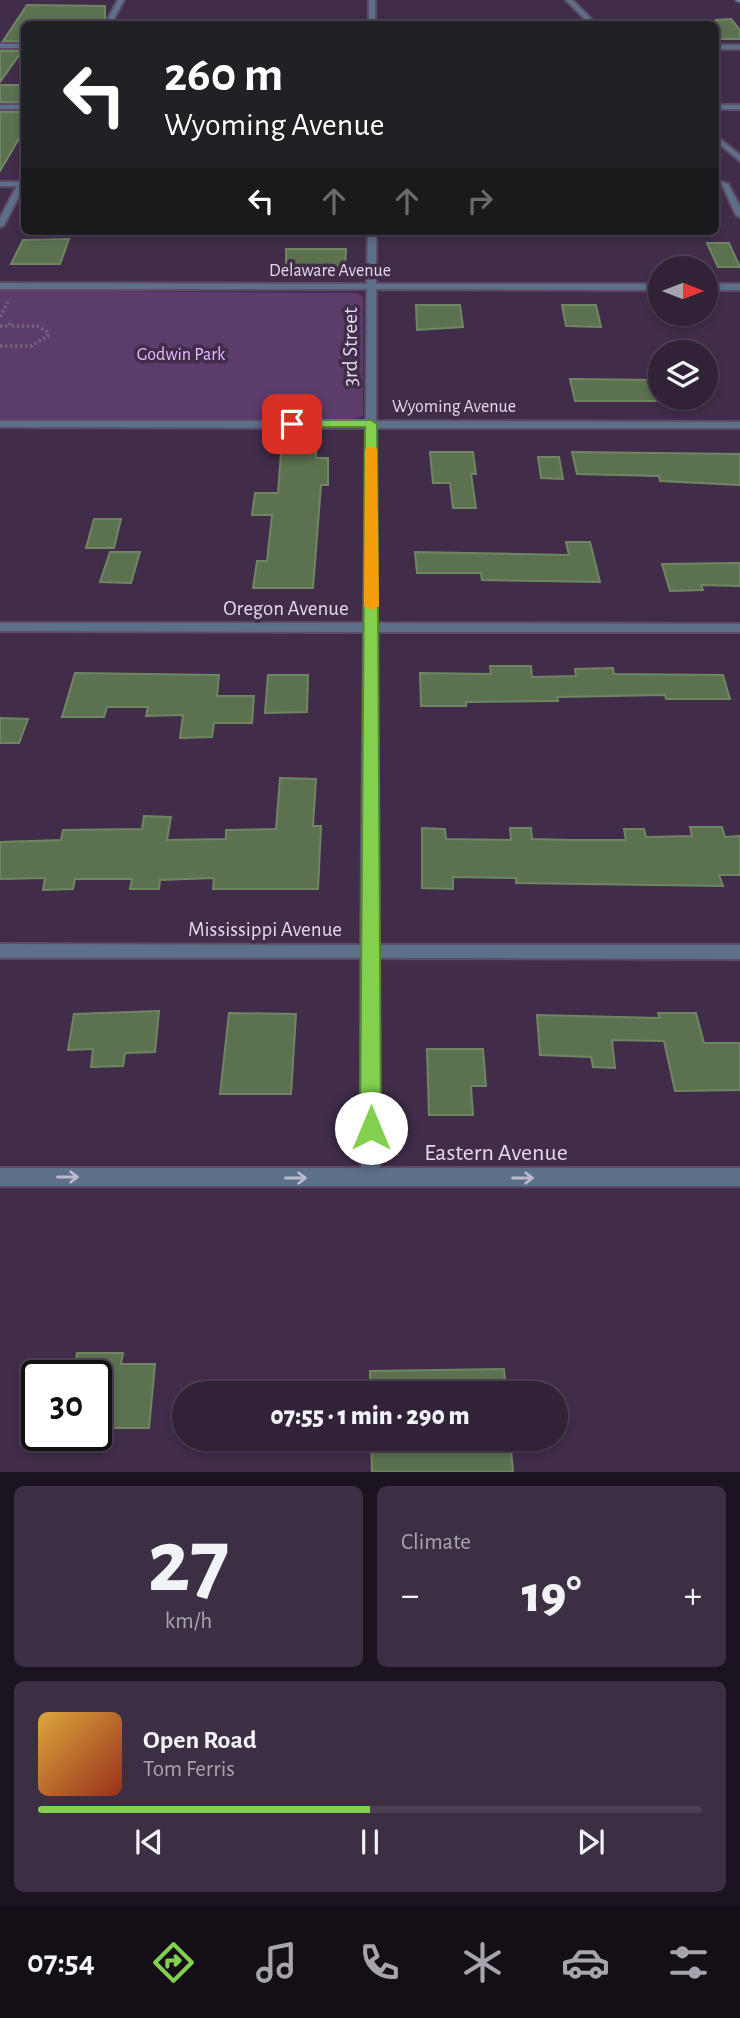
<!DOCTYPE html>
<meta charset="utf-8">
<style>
body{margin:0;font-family:"Alegreya Sans",sans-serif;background:#3d2f43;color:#f1f3f6;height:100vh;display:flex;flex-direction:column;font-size:26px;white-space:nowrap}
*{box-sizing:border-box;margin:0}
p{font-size:23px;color:#a8a4ae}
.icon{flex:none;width:38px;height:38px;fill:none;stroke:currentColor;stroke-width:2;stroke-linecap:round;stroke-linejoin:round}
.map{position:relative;height:1472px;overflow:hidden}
.sheet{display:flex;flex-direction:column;gap:14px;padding:14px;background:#1b131f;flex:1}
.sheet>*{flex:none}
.top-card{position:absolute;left:21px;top:21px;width:698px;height:214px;border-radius:10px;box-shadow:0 4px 10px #0003,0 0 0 2px #4c3f53;background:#202124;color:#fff;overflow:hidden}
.needle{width:46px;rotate:90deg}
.fabs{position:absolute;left:648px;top:256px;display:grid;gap:14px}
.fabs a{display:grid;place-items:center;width:70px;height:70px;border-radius:50%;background:#312238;box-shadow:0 4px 10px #0003,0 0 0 2px #4c3f53;font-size:35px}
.speed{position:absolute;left:21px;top:1360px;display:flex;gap:14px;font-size:35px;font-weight:700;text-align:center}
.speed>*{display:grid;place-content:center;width:91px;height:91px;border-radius:50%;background:#312238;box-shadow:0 4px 10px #0003,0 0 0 2px #4c3f53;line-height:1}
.speed .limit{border:4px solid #111;border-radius:10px;background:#fff;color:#111}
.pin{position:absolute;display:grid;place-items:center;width:60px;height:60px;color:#fff;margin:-30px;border-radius:14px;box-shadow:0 4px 10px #0006}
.me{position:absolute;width:77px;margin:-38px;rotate:0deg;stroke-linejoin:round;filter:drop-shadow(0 0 5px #0008)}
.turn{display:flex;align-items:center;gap:24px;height:147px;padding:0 28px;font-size:32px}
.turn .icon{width:91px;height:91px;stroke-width:2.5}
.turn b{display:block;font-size:49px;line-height:60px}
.lanes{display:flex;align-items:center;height:66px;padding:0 28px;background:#0003;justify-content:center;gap:35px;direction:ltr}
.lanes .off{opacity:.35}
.big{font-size:52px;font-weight:800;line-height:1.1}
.sheet .widget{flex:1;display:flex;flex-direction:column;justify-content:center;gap:10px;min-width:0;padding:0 24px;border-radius:10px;background:#3d2f43}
.sheet .dial{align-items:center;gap:0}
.dial b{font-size:91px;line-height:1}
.song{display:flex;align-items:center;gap:21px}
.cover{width:84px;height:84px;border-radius:10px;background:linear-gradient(135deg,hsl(40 70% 55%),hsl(10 70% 35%))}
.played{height:7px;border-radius:4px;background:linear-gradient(90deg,#83d04f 50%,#4c3f53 50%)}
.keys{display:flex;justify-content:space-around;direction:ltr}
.heat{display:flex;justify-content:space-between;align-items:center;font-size:38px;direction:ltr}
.sheet .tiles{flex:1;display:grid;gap:14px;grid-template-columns:1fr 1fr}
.widget:last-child{grid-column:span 2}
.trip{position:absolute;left:172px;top:1381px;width:396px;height:70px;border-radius:35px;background:#312238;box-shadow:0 4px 10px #0003,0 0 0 2px #4c3f53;font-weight:800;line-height:70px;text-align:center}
.tab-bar{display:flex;height:112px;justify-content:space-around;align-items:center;background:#140e16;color:#a8a4ae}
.tab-bar .icon{width:49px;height:49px}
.tab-bar .on{color:#83d04f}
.tab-bar b{font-size:32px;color:#f1f3f6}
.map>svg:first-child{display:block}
</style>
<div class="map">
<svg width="740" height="1472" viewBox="0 0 740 1472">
<rect width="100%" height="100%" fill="#412d4a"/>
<path fill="#5c3c6b" d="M0 290 357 293 363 297V416L355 419 0 420Z"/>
<g fill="#5b714f" stroke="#708663" stroke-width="2">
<path d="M27 5 105 6V18L102 24H24V42L3 41Z"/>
<path d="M731 19 740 30V39H716V20Z"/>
<path d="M0 51H22L0 82Z"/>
<path d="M0 85H24V103L0 102Z"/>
<path d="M24 112V130L0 171V112Z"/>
<path d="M69 239 60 264H11L23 240Z"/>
<path d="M707 243H729L740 267H718Z"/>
<path d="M286 249H346L345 268H286Z"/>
<path d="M416 305H460L463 327 417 330Z"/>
<path d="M562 305H596L601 327 566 326Z"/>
<path d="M570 379 660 380V401H575Z"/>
<path d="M281 452H316V458H328V485H321L313 588H253L257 561H267L272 515H252L255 493H278Z"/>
<path d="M430 452H473L476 474H471L476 508H453L450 483H433Z"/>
<path d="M572 452 740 454V485L660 481 659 476 577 474Z"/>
<path d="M538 457H559L563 479 541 478Z"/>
<path d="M94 519H121L114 548H86Z"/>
<path d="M566 542H590L600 582 482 580 481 573H417L415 552 569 555Z"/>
<path d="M110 552H140L131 583 100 582Z"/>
<path d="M740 563V586L701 585 703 590 670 591 662 564Z"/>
<path d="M490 666H531L532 677 576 676 575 669 613 668 614 674 723 675 730 699H666L665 695 557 697 558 701 466 702V706H421L420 673 491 674Z"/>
<path d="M75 673 219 675 217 696H254L252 723H214L212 737 180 738 183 715 146 716 148 707H107L104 717H62Z"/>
<path d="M268 675H308L307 712 265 713Z"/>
<path d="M0 718 28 719 19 743H0Z"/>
<path d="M280 778 316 779 313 826H321L318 889H213L214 878 160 880 159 889H130L132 879H75L73 889 43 890 45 878 0 879V842L61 840 63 830 142 829 144 816 171 817 167 840 226 839V830L276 829Z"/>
<path d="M690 827H722L725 837 740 836V875H719L723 886 516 883V878L453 877V889L422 888V828L445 829 446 839 511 840 510 828H531L532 839 569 840H626L624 829H644L646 837 692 836Z"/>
<path d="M159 1011 155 1052 125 1053 123 1066 91 1067 93 1049 68 1050 74 1014Z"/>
<path d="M229 1013 296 1014 291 1094H220Z"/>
<path d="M658 1013H696L704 1043H740V1090L675 1091 664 1041 612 1040 615 1068 593 1067 591 1057 540 1055 537 1015 660 1018Z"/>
<path d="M427 1049H483L486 1086H471L473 1115H429Z"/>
<path d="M77 1353H123L121 1364H155L149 1428H96V1376H73Z"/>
<path d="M504 1369 506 1393H370V1371Z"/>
<path d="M371 1438H510L513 1472H372Z"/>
</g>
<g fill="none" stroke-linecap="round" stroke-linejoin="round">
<defs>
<g id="street">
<path d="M118 0H124L111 24H105Z"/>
<rect x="369" y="0" width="6" height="24"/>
<path d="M566 0H572L596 24H590Z"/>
<rect x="0" y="44" width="24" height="4"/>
<rect x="716" y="45" width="24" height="4"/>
<rect x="0" y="105" width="24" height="4"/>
<rect x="716" y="105" width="24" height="4"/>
<path d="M716 136 740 155V161L716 141Z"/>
<path d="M21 178H24V186L4 225 0 227V218L17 186H0V182H19Z"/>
<path d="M721 182 728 184 740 207V217L736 215Z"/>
<path d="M368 231H376V284H660V290L376 289V421L740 422V428H376L377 623 740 624V632H377V945H740V959L377 958 380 1168H740V1186H0V1168H361V958H0V944L361 945 364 632 0 631V623H364L366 428 0 427V421H366L367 289H0V283L367 284Z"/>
<rect x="705" y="284" width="35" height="6"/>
</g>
<path id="secondary" d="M736 0H740V2L737 1Z"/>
</defs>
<use href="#street" stroke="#5e4c67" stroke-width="4"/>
<use href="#secondary" stroke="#5e4c67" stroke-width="4"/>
<g stroke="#73617b" stroke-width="3.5" stroke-dasharray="2.5 2.5" stroke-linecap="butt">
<path d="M0 317 8 302"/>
<path d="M0 326H9L11 320"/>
<path d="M0 346H31L48 336V332L37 326H9"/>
</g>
<use href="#street" fill="#5d7089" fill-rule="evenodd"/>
<use href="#secondary" fill="#7291b8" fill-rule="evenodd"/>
</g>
<defs><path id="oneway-shaft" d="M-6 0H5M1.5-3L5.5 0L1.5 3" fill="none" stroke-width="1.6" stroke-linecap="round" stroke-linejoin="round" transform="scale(1.75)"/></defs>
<g stroke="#bcb8cd">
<use href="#oneway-shaft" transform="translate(68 1177)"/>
<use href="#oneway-shaft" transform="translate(296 1178)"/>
<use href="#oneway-shaft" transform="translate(523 1178)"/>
</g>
<path fill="#83d04f" stroke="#558733" stroke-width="2" d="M371 420 377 424 381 1128 378 1135 371 1138 363 1135 360 1128 365 427H292L286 424 292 420Z"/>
<path fill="#f59e0b" d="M371 446 377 449 379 606 372 610 364 606 365 449Z"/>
<g text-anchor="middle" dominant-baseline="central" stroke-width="7" stroke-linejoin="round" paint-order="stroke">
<g font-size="18" fill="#e4d7ea" stroke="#412d4a">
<text x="330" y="271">Delaware Avenue</text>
<text x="454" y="407">Wyoming Avenue</text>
</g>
<g font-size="18" fill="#e9bbff" stroke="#412d4a">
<text x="181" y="355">Godwin Park</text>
</g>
<g font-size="21" fill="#e4d7ea" stroke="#412d4a">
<text transform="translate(350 347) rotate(-90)">3rd Street</text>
<text x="286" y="608">Oregon Avenue</text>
<text x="265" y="929">Mississippi Avenue</text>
</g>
<g font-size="24" fill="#e4d7ea" stroke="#412d4a">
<text x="496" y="1153">Eastern Avenue</text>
</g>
</g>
</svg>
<div class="fabs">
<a><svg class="needle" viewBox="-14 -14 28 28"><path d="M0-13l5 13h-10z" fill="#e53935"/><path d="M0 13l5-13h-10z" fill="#a8a4ae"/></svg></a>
<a><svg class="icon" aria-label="layers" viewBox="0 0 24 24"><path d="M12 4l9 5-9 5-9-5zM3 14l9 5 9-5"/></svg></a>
</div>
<div class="speed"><div class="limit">30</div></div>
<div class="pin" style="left:292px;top:424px;background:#d93025"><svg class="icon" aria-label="arrive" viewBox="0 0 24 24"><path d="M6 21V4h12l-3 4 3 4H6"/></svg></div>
<svg class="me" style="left:371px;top:1128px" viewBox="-20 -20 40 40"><circle r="19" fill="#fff"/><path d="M0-13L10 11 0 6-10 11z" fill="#83d04f"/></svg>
<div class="trip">07:55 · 1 min · 290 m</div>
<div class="top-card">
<div class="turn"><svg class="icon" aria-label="left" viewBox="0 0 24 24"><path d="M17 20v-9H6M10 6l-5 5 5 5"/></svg><div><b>260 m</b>Wyoming Avenue</div></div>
<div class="lanes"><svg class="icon" aria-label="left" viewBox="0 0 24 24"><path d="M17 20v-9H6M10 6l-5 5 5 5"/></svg><svg class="icon off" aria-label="ahead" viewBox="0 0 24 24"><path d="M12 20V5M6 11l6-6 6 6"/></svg><svg class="icon off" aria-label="ahead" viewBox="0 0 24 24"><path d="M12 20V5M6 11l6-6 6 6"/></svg><svg class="icon off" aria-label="right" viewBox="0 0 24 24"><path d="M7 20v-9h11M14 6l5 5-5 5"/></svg></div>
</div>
</div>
<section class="sheet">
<div class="tiles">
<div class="widget dial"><b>27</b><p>km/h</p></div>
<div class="widget"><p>Climate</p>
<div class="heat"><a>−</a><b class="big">19°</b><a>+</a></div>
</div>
<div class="widget">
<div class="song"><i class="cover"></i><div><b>Open Road</b><p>Tom Ferris</p></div></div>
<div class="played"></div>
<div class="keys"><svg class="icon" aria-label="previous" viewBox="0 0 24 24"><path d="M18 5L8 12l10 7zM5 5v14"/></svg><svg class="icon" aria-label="pause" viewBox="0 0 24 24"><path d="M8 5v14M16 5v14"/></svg><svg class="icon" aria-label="next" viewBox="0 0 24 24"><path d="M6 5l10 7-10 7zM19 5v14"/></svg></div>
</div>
</div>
</section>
<nav class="tab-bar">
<b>07:54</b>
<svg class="icon on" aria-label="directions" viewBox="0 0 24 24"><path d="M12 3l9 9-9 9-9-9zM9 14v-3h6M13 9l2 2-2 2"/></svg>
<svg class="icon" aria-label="music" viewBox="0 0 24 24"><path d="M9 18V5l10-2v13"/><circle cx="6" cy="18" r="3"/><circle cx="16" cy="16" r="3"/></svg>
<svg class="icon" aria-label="phone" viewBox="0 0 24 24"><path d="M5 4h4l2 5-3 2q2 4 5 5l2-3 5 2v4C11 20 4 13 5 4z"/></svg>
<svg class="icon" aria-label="climate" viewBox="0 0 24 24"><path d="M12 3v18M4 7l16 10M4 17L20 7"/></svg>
<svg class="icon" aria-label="car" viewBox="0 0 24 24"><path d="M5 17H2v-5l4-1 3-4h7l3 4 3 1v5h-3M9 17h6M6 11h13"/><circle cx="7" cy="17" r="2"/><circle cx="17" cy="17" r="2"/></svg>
<svg class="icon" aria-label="filters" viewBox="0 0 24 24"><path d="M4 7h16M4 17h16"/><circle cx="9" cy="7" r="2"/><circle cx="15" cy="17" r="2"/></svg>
</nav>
